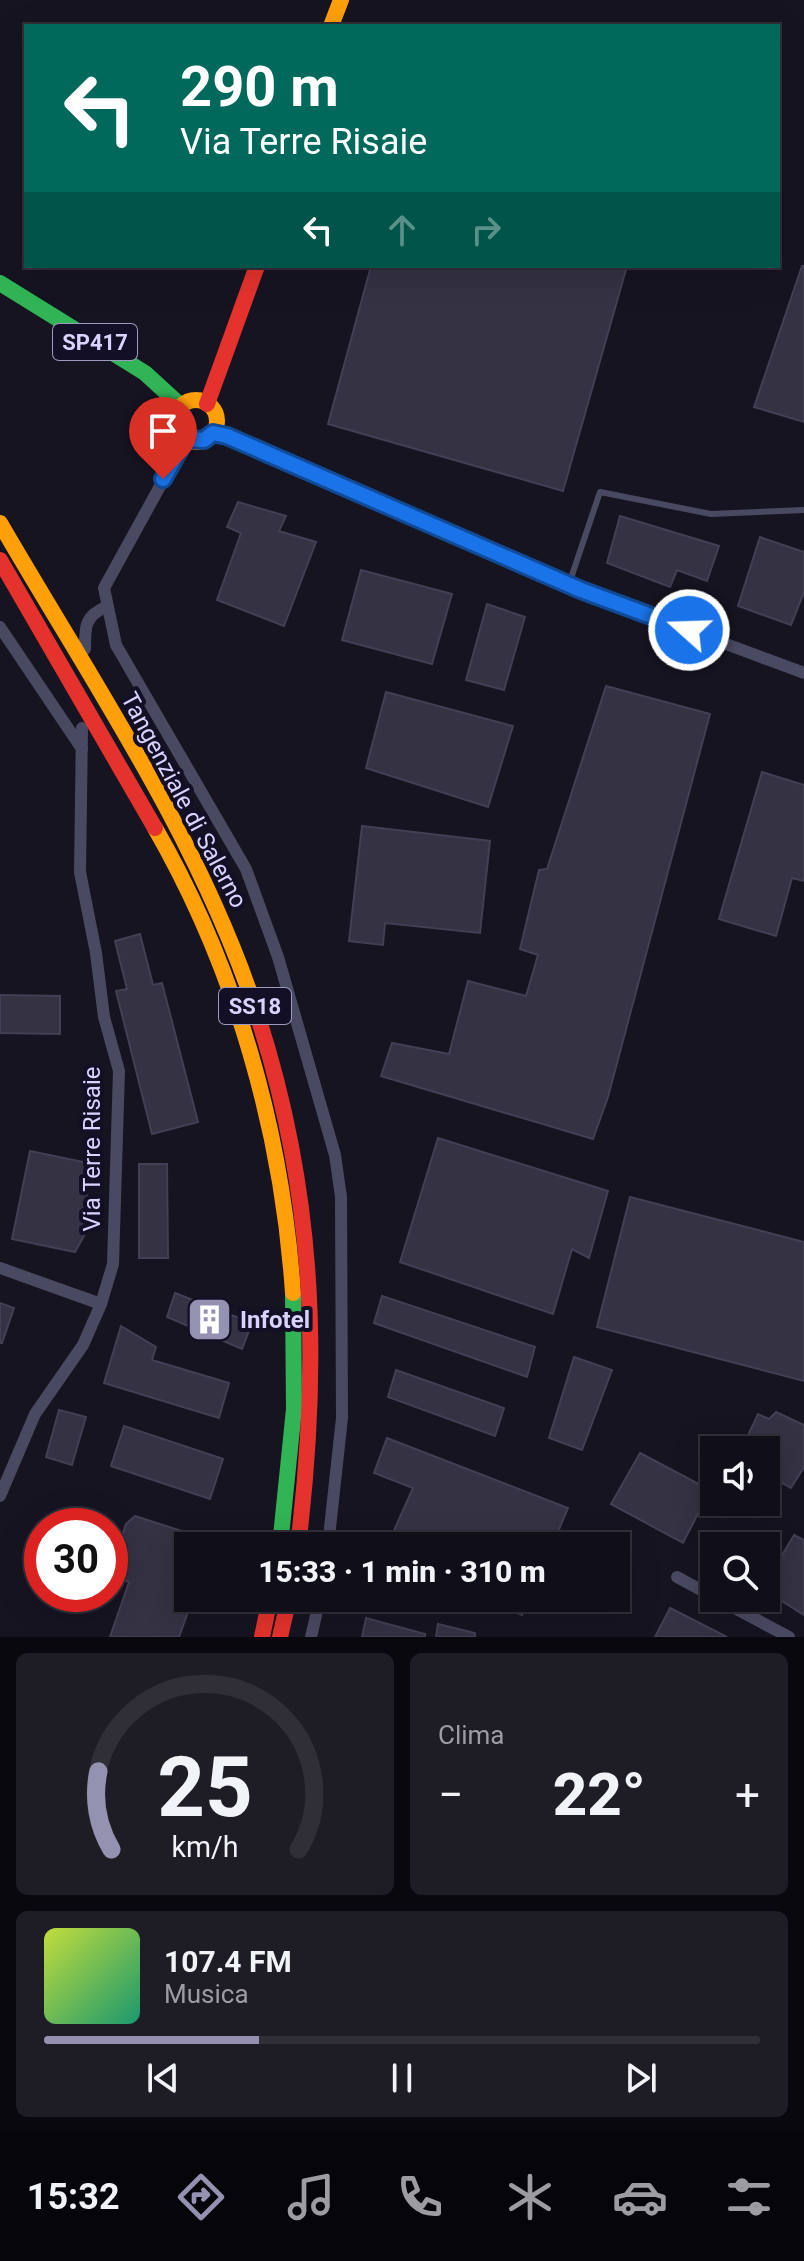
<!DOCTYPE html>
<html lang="it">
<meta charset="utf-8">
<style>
body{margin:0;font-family:Roboto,sans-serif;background:#1e1d26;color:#f1f3f6;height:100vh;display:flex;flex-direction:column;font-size:30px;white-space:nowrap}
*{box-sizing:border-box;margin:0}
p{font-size:26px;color:#9c9ca2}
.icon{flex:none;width:44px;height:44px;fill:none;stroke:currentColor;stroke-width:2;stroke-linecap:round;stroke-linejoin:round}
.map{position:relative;height:1637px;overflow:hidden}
.details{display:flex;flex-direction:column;gap:16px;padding:16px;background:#09080e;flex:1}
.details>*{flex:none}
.top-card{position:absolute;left:24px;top:24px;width:756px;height:244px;border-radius:0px;box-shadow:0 8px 32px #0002,0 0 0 2px #302f38;background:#00695c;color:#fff;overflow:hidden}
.buttons{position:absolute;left:700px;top:1436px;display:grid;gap:16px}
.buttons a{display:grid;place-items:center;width:80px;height:80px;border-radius:0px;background:#100f19;box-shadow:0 8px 32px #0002,0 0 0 2px #302f38;font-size:40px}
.speed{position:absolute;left:24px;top:1508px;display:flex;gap:16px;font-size:40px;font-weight:700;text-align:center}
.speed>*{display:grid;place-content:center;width:104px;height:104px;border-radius:50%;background:#100f19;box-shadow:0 8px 32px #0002,0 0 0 2px #302f38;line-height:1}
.speed .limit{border:12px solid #d22;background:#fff;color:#111}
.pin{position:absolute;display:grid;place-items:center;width:68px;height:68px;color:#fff;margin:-82px -34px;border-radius:50% 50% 50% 0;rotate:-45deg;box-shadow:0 0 8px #0007}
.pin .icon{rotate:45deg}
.me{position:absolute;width:88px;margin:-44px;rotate:290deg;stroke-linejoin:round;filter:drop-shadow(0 0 6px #0008)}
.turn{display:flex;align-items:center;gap:28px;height:168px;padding:0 24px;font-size:36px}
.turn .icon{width:104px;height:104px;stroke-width:2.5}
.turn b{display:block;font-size:56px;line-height:68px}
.lanes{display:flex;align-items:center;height:76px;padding:0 24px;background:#0003;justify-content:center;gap:40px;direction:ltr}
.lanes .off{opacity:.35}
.big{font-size:60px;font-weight:800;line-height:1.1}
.details .card{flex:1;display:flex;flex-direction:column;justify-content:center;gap:12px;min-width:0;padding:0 28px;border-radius:12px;background:#1e1d26}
.details .dial{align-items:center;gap:0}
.dial svg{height:208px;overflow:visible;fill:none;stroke:#302f38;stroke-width:7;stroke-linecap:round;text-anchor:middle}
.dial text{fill:#f1f3f6;stroke:none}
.song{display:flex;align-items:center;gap:24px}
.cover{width:96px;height:96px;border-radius:12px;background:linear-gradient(135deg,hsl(70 70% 55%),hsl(160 70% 35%))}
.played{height:8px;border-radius:4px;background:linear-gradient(90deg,#9591b1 30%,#302f38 30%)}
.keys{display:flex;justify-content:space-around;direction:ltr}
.heat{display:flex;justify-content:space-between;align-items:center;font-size:44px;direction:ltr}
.details .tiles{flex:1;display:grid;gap:16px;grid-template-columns:1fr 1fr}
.card:last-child{grid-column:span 2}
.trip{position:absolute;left:174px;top:1532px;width:456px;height:80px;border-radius:0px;background:#100f19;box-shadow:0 8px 32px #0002,0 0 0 2px #302f38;font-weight:800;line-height:80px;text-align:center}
.dock{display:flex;height:128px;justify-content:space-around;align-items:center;background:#06060a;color:#9c9ca2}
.dock .icon{width:56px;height:56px}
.dock .on{color:#9591b1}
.dock b{font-size:36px;color:#f1f3f6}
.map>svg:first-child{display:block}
</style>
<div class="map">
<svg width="804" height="1637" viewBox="0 0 804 1637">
<rect width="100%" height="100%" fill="#161421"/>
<g fill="#343243" stroke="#433f54" stroke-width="2">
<path d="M371 266H627L563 491 328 424Z"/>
<path d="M802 266H804V422L754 407Z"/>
<path d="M238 502 286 516 279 531 316 542 284 626 217 600 241 533 227 527Z"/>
<path d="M620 516 719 546 707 581 677 570 670 587 607 563Z"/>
<path d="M760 537 804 552V592L791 625 738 606Z"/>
<path d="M361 570 452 594 432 664 342 640Z"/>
<path d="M487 604 525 617 504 690 466 680Z"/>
<path d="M606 686 710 714 608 1097 593 1139 381 1076 392 1043 449 1054 468 981 526 996 538 955 520 949 539 870 547 869Z"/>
<path d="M386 692 513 726 488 807 366 768Z"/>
<path d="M762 772 804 785V881L792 878 776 936 719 919Z"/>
<path d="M362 826 490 841 480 933 385 923 383 945 349 941Z"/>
<path d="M140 934 153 985 162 983 198 1122 152 1134 116 991 127 989 115 941Z"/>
<path d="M0 995 60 996V1034L0 1033Z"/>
<path d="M438 1138 608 1191 589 1258 572 1249 553 1314 400 1262Z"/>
<path d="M30 1151 93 1164 82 1221 91 1223 75 1252 12 1239Z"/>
<path d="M139 1164H167L168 1258H139Z"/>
<path d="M630 1197 804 1242V1381L597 1327Z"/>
<path d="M175 1293 252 1323 242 1349 167 1317Z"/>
<path d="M382 1296 535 1347 527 1377 374 1323Z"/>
<path d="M0 1303 14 1308 2 1343H0Z"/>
<path d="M121 1326 156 1347 152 1360 229 1383 219 1418 104 1383Z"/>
<path d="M574 1357 612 1370 582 1450 549 1438Z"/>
<path d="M396 1370 504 1408 495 1436 388 1397Z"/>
<path d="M59 1410 86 1417 72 1465 46 1457Z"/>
<path d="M776 1412 804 1425V1467L791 1488 766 1474V1450H741L758 1414 769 1419Z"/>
<path d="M124 1426 223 1459 210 1499 111 1466Z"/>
<path d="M387 1438 568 1508 552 1546H387L413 1488 374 1473Z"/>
<path d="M640 1453 710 1490 683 1543 611 1504Z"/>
<path d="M135 1516 222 1544 188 1546V1598H193L179 1637H110L129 1582 112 1575V1565L126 1524Z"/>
<path d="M794 1535 804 1540V1615L766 1591V1582Z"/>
<path d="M480 1598H529L522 1615Z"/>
<path d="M670 1608 727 1637H655Z"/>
<path d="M366 1618 425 1634V1637H362Z"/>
<path d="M438 1624 475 1633V1637H436Z"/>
</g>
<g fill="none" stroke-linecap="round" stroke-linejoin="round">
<path stroke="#4a4962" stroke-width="6" d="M569 584 600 492 711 514 804 510"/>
<g stroke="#4a4962" stroke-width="12">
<path d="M213 433 581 590 804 673"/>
<path d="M186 439 104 588 116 645 246 869 278 957 335 1155 341 1197 342 1418 328 1546"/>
<path d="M0 627 82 749"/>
<path d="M85 649C85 628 84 616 106 607"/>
<path d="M0 1268 101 1304"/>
<path d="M0 1496 35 1414 83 1345 101 1304 113 1264 119 1071 104 1017 96 953 80 872 82 728"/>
<path d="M677 1577 714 1597"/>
<path d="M716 1598 789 1637"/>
<path d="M311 1637 320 1598"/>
</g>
<g stroke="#30b455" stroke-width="16">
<path d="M0 283 145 373 181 406"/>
<path d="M280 1546 294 1409 293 1293"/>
</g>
<g stroke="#ff9f0a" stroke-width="16">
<path d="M331 26 341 0"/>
<circle cx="196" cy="421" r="21"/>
<path d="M0 523C91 680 197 834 255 1008"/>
<path d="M155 828C236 969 282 1131 293 1293"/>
</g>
<g stroke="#e5322d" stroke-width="16">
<path d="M207 404 257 266"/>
<path d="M0 560 155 828"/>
<path d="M255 1008C315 1189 321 1358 298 1546"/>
<path d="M262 1637 270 1598"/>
<path d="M280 1637 289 1598"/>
</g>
</g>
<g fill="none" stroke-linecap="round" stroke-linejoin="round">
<defs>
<path id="route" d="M163 479 186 439 204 440 213 433 227 436 581 590 689 630"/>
</defs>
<use href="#route" stroke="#114b97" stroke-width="20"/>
<use href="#route" stroke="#1a73e8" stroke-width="14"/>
</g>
<defs>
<symbol id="building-square" viewBox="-11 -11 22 22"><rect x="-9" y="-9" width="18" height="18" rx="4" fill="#9591b1" stroke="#130f26"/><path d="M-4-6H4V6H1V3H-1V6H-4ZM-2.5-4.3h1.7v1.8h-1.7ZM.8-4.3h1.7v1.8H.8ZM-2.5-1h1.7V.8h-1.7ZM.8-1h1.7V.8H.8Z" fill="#fff"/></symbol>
</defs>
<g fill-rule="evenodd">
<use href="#building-square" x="184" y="1294" width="51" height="51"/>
</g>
<g text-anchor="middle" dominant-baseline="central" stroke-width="8" stroke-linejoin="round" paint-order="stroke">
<g fill="#130f26" stroke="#9e99be" stroke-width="2">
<rect x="53" y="324" width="84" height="36" rx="6"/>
<rect x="219" y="988" width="72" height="36" rx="6"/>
</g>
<g font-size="22" font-weight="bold" fill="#d9d4ff">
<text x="95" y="342">SP417</text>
<text x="255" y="1006">SS18</text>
</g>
<g font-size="24" fill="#d9d4ff" stroke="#130f26">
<text transform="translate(184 800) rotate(62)">Tangenziale di Salerno</text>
<text transform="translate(92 1149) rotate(-90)">Via Terre Risaie</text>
</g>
<g font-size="24" font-weight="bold" fill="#d9d4ff" stroke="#130f26" text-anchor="start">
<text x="240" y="1320">Infotel</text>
</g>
</g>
</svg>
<div class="buttons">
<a><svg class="icon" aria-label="sound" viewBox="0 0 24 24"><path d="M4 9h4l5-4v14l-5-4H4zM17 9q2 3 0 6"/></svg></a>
<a><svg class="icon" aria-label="search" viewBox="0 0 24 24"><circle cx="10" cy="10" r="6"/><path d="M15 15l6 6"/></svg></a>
</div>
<div class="speed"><div class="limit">30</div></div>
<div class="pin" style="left:163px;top:479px;background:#d93025"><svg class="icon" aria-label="arrive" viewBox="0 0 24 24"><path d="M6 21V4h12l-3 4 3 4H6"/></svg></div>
<svg class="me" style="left:689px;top:630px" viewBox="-20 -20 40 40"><circle r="17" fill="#1a73e8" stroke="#fff" stroke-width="3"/><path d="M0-11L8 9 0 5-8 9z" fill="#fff"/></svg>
<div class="trip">15:33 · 1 min · 310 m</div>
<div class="top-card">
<div class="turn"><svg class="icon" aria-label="left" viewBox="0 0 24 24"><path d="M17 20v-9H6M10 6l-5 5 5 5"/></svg><div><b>290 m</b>Via Terre Risaie</div></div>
<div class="lanes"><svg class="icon" aria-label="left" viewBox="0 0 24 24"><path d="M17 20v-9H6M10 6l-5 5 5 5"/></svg><svg class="icon off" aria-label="ahead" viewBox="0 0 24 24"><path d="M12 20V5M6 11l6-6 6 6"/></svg><svg class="icon off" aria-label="right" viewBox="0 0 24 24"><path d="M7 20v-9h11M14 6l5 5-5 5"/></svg></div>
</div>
</div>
<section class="details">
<div class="tiles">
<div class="card dial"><svg viewBox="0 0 100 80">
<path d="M14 69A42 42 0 1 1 86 69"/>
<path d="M14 69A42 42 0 0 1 9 39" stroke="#9591b1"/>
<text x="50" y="56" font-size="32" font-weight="700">25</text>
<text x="50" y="72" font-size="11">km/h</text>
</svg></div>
<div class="card"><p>Clima</p>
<div class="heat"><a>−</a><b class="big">22°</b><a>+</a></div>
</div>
<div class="card">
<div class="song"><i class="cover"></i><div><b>107.4 FM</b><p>Musica</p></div></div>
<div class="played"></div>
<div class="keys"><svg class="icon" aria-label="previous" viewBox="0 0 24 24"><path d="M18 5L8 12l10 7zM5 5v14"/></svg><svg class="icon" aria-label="pause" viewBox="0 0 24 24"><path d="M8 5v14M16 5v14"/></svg><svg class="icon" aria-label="next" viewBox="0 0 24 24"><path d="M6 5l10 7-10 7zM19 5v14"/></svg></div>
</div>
</div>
</section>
<nav class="dock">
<b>15:32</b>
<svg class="icon on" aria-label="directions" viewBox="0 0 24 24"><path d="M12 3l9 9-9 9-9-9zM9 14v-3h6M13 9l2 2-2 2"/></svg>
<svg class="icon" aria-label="music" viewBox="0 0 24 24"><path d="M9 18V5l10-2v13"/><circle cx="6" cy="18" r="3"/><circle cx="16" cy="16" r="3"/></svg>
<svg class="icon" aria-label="phone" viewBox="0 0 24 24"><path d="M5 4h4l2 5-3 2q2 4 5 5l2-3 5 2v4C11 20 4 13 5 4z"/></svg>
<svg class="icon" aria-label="climate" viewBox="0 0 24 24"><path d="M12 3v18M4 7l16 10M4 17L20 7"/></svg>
<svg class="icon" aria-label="car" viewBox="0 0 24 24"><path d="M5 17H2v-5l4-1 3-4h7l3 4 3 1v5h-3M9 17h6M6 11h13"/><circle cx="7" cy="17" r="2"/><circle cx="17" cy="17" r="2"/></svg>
<svg class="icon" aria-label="filters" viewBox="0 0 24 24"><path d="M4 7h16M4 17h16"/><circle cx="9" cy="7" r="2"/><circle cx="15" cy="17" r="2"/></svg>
</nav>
